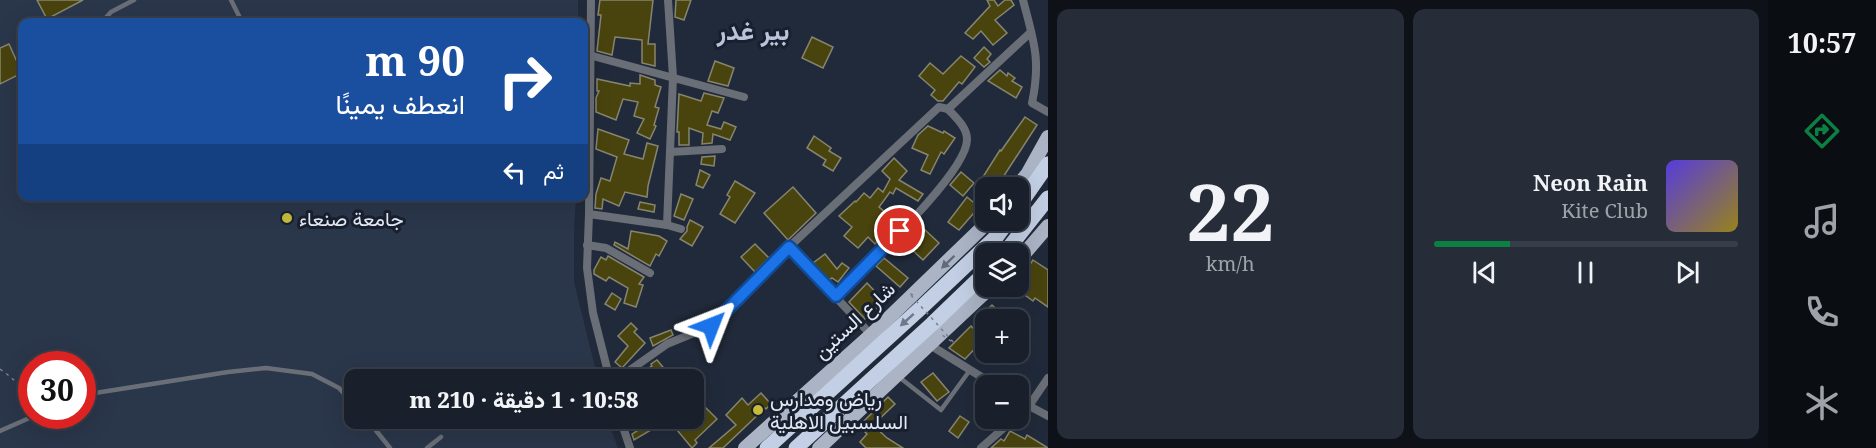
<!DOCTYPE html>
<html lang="ar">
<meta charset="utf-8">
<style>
body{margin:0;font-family:"Noto Serif",Vazirmatn,serif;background:#262d38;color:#f1f3f6;direction:rtl;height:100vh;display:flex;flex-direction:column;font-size:22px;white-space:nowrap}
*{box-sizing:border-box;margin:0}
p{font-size:20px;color:#9fa3a9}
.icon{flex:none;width:33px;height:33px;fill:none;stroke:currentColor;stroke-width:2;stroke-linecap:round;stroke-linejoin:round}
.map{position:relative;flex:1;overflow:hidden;direction:ltr}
.side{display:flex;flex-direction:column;gap:9px;padding:9px;background:#0e1218;width:720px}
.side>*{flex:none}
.hud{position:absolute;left:18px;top:18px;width:570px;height:183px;border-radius:12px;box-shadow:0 6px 24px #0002,0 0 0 2px #373e48;direction:rtl;background:#1a4fa0;color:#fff;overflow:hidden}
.controls{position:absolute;left:975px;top:177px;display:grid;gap:12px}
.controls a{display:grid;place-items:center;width:54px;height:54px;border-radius:12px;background:#19202c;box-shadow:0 6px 24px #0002,0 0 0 2px #373e48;font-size:30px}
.speed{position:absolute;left:18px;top:351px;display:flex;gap:12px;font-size:30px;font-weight:700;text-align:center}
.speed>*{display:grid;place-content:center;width:78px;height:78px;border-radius:50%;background:#19202c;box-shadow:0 6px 24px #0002,0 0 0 2px #373e48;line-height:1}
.speed .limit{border:9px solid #d22;background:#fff;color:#111}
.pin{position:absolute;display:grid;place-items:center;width:51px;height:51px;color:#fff;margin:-26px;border:3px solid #fff;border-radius:50%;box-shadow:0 2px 6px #0007}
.me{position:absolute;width:66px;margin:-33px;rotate:45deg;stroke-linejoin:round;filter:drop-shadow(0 0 4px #0008)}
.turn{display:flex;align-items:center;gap:21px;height:126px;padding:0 24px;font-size:27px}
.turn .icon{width:78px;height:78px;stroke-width:2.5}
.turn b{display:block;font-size:42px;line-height:51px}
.then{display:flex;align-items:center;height:57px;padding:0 24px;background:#0003;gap:12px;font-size:22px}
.side .card{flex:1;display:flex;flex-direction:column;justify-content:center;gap:9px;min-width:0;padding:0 21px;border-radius:12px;background:#262d38}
.side .dial{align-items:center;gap:0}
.dial b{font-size:78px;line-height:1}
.song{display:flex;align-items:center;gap:18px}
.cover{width:72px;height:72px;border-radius:9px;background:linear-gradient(135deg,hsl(250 70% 55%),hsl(50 70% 35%))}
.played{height:6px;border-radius:3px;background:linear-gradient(90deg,#0b8043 25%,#373e48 25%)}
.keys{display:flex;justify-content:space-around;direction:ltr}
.side .tiles{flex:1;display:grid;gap:9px;grid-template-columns:repeat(2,1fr)}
.trip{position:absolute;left:344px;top:369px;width:360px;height:60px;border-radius:12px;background:#19202c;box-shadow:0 6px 24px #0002,0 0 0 2px #373e48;font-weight:800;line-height:60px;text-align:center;direction:rtl}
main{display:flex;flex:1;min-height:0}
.dock{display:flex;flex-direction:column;width:108px;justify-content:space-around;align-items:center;background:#0a0d12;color:#9fa3a9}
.dock .icon{width:42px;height:42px}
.dock .selected{color:#0b8043}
.dock b{font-size:27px;color:#f1f3f6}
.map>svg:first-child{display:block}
</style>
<main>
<nav class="dock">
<b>10:57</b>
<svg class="icon selected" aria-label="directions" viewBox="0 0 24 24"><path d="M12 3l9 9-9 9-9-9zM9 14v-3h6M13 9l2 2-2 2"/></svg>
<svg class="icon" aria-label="music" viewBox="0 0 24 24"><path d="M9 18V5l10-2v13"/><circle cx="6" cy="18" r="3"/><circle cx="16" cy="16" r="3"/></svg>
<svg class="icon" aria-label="phone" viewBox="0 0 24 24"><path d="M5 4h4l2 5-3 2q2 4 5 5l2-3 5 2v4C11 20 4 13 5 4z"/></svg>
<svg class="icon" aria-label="climate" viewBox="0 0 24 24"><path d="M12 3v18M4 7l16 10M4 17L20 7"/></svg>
</nav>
<section class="side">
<div class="tiles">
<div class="card">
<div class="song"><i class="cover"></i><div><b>Neon Rain</b><p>Kite Club</p></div></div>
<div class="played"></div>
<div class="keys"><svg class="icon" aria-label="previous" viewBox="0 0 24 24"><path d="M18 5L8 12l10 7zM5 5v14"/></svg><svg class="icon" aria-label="pause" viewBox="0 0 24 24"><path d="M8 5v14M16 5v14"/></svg><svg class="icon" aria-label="next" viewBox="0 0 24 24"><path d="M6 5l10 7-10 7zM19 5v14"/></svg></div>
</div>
<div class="card dial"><b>22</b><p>km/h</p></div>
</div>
</section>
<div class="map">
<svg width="1048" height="448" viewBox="0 0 1048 448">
<rect width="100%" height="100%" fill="#212a3a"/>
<path fill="#2a364a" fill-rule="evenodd" d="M0 0H578V22H22V196L576 197 574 230V282L598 379 354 380V418L607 419 618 448H0ZM32 364H82V416H32Z"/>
<g fill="#49440e" stroke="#86856f" stroke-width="1.5">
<path d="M37 0H83L47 19Z"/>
<path d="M600 0H653L648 44H655V66L642 63V40L615 37 612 55 597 51 601 15H598Z"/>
<path d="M676 0H691L684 20 675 17Z"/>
<path d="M987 0H994L998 6 1005 0H1011L1014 5 995 20 1007 33 993 45 981 31 973 39 965 33 990 6Z"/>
<path d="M812 37 833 47 823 68 802 58Z"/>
<path d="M9 44 22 73 0 84V48Z"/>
<path d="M984 47 991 54 987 59 990 62 984 67 974 58Z"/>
<path d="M961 56 975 67 962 84 959 82 943 101H938L931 95 935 90 919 76 930 63 943 74Z"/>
<path d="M715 61 734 68 728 86 708 81Z"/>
<path d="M1000 70 1007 76 1008 73 1015 78 1012 81 1022 87 1016 98 988 81Z"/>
<path d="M640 75 655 80V85L661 87 655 107 659 108 654 125 656 126 650 139 637 133 644 119 634 116 638 102 623 99 616 120 596 112V98L599 91H597V79L630 86V83L640 84Z"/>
<path d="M704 93 724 98 718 113 712 111 707 125 721 129 724 122 736 127 730 140 713 134 712 143 702 144 703 133 689 128V145H679V132H677L679 94 701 101Z"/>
<path d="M1025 117 1037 125 996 188H993L981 180 1000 150 1001 151Z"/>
<path d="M928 126 943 133 944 131 955 138 944 154 941 152 930 174 921 170 928 155 912 148 918 135Z"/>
<path d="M598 129 629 140 624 154 643 159 647 143 658 146 648 186 647 197 625 192 619 206 603 199 602 209 595 208 596 194 601 178 610 181 617 157 596 149Z"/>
<path d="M814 136 831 148 829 151 841 158 833 171 823 165 826 160 807 148Z"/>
<path d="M715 156 714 166 701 164 702 157Z"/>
<path d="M894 158 907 171 899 180 923 194 918 201 896 188 893 194 890 192 879 207 895 220 875 244 868 237 858 248 844 236 852 227 839 216 855 201 856 202 864 193 870 198 878 188 883 192 890 179 882 171Z"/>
<path d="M700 170 710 175 703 188 696 185Z"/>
<path d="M961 172 974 183 963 196 950 185Z"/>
<path d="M735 181 755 193 735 223 720 214 730 197 727 195Z"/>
<path d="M793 187 816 213 788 240 764 213Z"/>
<path d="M681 194 693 199 684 220 674 216Z"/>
<path d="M967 197 979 207 959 230 948 222Z"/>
<path d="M640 202 655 205 654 212 638 209Z"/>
<path d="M690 220 703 227 692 246 680 239 687 231V227Z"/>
<path d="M924 229 939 243 923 260 908 246Z"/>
<path d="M631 231 659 236 667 241 659 256 656 254 650 266 614 245 615 242 628 249Z"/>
<path d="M755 244 769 258 755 272 741 257Z"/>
<path d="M825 254 837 269 842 263 849 268 838 282 832 278 829 280 813 263Z"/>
<path d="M608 256 644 277 639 284 643 285 636 307 624 303 628 288 609 277 606 281 594 274V270L601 257 606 260Z"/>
<path d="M884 258 908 278 900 287 876 266Z"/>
<path d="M1033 260 1048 270V307L1035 298 1033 301 1018 290V276L1021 278Z"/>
<path d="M867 283 884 301 865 319 849 302Z"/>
<path d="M612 293 621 299 615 310 605 304Z"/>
<path d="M992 305 1008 320H993L985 312Z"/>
<path d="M631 323 637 329 634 332 645 343 622 368 615 362 628 346 618 336Z"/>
<path d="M971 326 984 339 965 359 949 348Z"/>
<path d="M671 330 673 335 653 346 650 338Z"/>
<path d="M657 360 667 372 657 380H630L652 366 651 364Z"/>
<path d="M933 373 949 392 937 401 921 382Z"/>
<path d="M761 393 771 404 766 409 765 408 723 448H709L736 425 726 415 742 398 748 405Z"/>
<path d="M888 397 895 404 873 425 887 438 903 448H866L860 442 867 434 859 426Z"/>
<path d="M693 398 699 405 701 403 717 419 695 440 697 443 692 448 667 418H693Z"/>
<path d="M960 416 969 422 958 438 949 431Z"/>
<path d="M648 424 651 430 634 440 632 434Z"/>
<path d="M1010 431 1025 439 1027 435 1048 448H991L1001 439 1004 441Z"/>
</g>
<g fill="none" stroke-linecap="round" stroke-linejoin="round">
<path stroke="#7a818f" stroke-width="1.5" stroke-dasharray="3 4.5" stroke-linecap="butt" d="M0 369C16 380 26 391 31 410"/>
<g stroke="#6a6f77" stroke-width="4.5">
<path d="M231 0 242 22"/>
<path d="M102 22 111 12 134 0"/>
<path d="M899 377 941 410 970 370"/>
<path d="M82 398 95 393 228 372 266 368 312 374 339 388 354 405"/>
<path d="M366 418 390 448"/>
<path d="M0 431 34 416"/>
<path d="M427 448 441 437"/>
</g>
<g stroke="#6a6f77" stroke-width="8">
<path d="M591 0 589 214 587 268 593 313 610 380"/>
<path d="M1023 0C1034 42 1041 60 1032 103L1048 112"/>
<path d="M589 55 744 97"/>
<path d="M670 152 722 149"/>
<path d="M589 214 667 225 681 229"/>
<path d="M667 225 673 77 668 0"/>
<path d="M587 245 606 248 650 273"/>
<path d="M789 247 874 338"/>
<path d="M836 296C862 269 968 173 967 139 967 127 955 117 948 109"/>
<path d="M930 345 996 386"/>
<path d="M616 380 667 344 711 326 789 247 939 107 948 109 1031 32"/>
<path d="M1018 400 1048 416"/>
<path d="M1018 416 1029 406 1048 378"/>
<path d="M620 418 630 448"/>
<path d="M981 448 1015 418"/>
</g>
<g stroke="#aab4c5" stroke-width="14">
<path d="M1016 188 1028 173 1048 137"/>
<path d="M1018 261 1048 226"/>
<path d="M745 448 871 335 990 220"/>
<path d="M819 448 992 286"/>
</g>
<g stroke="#c3cfe4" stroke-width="15">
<path d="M1018 207 1048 164"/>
<path d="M1004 254 1048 198"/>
<path d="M767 448 923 306 997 236 1009 220"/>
<path d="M796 448 932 324 986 272"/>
</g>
<path stroke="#7a818f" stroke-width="1.5" stroke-dasharray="3 4.5" stroke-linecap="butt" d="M913 295 909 293 954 343 942 335"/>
</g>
<defs><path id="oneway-solid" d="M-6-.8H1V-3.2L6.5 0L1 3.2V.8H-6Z" transform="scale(1.5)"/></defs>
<use fill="#616a7a" href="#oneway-solid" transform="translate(948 262) rotate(136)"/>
<use fill="#6e788a" href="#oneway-solid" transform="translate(907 320) rotate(138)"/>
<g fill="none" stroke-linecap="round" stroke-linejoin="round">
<defs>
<path id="route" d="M711 326 789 247 836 296 900 231"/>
</defs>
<use href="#route" stroke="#114b97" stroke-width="15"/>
<use href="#route" stroke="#1a73e8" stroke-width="10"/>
</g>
<g fill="#c7bb3b" stroke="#18202f" stroke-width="2">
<circle cx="287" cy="218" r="6"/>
<circle cx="758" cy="410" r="6"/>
</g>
<g text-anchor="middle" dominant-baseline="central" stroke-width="6" stroke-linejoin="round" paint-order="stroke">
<g font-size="20" fill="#e4eaf5" stroke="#18202f" text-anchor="start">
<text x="299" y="218">جامعة صنعاء</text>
<text x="770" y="398">رياض ومدارس<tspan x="770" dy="23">السلسبيل الاهلية</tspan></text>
</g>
<g font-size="20" fill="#e4eaf5" stroke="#18202f">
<text transform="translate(854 320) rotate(-43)">شارع الستين</text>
</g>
<g font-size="26" font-weight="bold" fill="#b8c4d9" stroke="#18202f">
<text x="753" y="30">بير غدر</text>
</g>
</g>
</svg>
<div class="controls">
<a><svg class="icon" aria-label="sound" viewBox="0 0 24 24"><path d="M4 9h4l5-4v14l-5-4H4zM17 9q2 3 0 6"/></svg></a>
<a><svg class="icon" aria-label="layers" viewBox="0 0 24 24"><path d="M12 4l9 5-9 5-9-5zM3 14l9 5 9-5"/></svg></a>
<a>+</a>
<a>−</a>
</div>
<div class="speed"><div class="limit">30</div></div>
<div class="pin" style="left:900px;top:231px;background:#d93025"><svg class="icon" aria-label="arrive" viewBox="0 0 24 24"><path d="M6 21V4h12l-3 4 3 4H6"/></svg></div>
<svg class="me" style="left:711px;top:326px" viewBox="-20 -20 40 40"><path d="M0-17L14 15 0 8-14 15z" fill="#1a73e8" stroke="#fff" stroke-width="4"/></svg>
<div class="trip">10:58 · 1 دقيقة · 210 m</div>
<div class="hud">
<div class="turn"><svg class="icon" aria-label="right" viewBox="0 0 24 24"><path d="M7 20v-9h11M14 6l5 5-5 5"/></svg><div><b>90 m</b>انعطف يمينًا</div></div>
<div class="then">ثم<svg class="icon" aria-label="left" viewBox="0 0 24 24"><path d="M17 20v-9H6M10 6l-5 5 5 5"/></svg></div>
</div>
</div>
</main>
